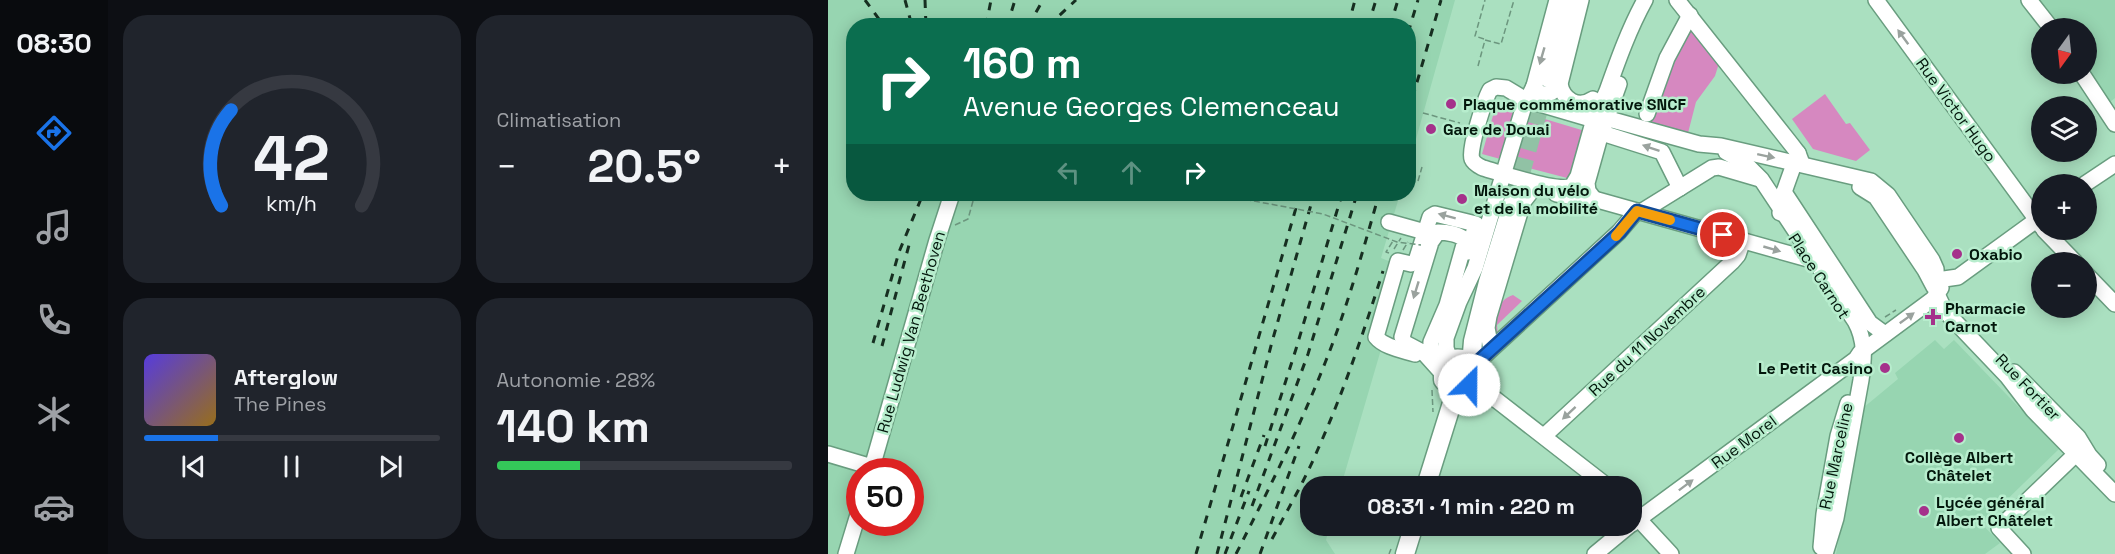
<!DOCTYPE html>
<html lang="fr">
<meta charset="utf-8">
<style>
body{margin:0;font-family:"Space Grotesk",sans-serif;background:#20242c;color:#f1f3f6;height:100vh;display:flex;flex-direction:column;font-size:22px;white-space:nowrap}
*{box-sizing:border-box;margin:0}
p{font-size:20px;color:#9ea1a6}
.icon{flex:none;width:33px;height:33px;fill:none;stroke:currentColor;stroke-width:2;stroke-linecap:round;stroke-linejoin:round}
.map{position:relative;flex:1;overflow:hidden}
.panel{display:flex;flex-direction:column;gap:15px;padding:15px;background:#0d0f14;width:720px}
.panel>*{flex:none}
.banner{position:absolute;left:18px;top:18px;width:570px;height:183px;border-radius:24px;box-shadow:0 3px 15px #0003;background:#0b6e4f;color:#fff;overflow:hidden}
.needle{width:39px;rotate:195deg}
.tools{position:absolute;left:1203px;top:18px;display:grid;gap:12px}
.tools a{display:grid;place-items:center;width:66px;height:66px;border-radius:50%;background:#171b24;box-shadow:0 3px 15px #0003;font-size:30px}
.speed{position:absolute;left:18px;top:458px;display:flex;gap:12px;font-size:30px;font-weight:700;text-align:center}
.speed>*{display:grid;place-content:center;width:78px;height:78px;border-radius:50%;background:#171b24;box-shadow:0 3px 15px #0003;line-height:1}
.speed .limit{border:9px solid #d22;background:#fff;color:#111}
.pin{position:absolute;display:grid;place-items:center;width:51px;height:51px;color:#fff;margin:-26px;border:3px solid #fff;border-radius:50%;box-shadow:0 2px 6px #0007}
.me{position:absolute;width:66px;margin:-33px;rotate:23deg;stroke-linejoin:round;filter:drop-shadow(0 0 4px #0008)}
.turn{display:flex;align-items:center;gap:21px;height:126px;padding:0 18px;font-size:27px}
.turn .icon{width:78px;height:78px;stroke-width:2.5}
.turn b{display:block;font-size:42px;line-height:51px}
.lanes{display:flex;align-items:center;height:57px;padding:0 18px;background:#0003;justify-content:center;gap:30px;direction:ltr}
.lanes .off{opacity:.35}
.big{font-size:45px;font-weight:800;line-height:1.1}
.panel .card{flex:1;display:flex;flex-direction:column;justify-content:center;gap:9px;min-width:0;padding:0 21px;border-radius:24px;background:#20242c}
.panel .dial{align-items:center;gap:0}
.dial svg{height:156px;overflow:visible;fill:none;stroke:#363941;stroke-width:7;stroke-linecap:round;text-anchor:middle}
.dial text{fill:#f1f3f6;stroke:none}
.song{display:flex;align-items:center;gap:18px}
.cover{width:72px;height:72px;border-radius:9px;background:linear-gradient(135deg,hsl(250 70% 55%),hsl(40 70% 35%))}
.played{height:6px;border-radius:3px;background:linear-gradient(90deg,#1a73e8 25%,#363941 25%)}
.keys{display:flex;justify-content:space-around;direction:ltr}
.heat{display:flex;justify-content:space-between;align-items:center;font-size:33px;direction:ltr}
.charge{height:9px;border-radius:4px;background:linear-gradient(90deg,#34c759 28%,#363941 0)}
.panel .tiles{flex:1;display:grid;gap:15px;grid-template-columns:repeat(2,1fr)}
.trip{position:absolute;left:472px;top:476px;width:342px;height:60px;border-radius:24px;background:#171b24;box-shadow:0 3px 15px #0003;font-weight:800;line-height:60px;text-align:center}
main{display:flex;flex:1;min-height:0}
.dock{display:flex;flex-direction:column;width:108px;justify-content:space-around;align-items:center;background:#090b0e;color:#9ea1a6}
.dock .icon{width:42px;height:42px}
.dock .on{color:#1a73e8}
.dock b{font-size:27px;color:#f1f3f6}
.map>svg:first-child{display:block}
</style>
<main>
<nav class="dock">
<b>08:30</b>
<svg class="icon on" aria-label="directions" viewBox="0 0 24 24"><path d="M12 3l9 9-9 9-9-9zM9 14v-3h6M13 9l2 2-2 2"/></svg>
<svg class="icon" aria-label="music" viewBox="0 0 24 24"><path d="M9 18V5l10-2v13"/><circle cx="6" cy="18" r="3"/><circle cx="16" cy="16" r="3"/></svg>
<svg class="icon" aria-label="phone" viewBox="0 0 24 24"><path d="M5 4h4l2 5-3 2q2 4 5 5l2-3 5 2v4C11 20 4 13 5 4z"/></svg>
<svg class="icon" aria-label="climate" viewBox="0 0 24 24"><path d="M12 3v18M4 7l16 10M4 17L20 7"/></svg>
<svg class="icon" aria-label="car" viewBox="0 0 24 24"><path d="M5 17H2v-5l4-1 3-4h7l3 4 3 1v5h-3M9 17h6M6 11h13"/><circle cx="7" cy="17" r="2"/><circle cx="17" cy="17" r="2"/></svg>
</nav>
<section class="panel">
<div class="tiles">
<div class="card dial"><svg viewBox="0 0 100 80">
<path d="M14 69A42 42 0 1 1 86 69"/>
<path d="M14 69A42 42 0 0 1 19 20" stroke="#1a73e8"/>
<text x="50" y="56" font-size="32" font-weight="700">42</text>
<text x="50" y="72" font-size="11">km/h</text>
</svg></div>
<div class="card"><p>Climatisation</p>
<div class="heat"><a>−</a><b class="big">20.5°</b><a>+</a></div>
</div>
<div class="card">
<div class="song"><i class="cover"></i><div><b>Afterglow</b><p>The Pines</p></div></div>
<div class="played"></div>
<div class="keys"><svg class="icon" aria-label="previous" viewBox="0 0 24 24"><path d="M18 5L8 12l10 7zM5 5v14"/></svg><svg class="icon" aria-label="pause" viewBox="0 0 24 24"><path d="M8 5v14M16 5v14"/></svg><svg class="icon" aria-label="next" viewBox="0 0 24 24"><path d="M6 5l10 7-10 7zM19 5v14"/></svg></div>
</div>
<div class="card"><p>Autonomie · 28%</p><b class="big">140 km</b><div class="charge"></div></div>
</div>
</section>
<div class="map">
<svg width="1287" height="554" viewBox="0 0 1287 554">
<rect width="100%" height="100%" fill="#aae0c0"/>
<g fill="#97d5b1" fill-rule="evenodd">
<path d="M0 0H627L581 164 580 26H26V194H572L553 258 563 262 540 342 554 346 513 486H483V525H502L498 540 507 554H0ZM32 471H82V522H32Z"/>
<path d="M1208 0H1287V98L1282 102 1259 68 1258 28H1230Z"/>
<path d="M1107 340 1116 349 1126 340 1231 449 1154 524 1172 543 1157 554H1008L1035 408 1070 379 1067 373Z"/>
</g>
<g fill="#d688c0">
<path d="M863 28 892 60 887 76 868 102 860 133 821 122 851 42Z"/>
<path d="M997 94 1018 124 1022 123 1042 150 1028 161 985 149 964 119Z"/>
<path d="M668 105 690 111 676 160 654 154Z"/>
<path d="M700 114 757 131 743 179 686 164Z"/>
<path d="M685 295 694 301 669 325 670 336 666 335C667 318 667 301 685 295Z"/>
</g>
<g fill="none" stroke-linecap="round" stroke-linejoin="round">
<path stroke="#91c2a5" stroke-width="18" stroke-dasharray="18 9" stroke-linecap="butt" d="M685 202 717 88"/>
<defs>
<g id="minor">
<path d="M729 0 706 86 710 92C720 97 726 92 732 84"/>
<path d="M753 0 732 84C735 100 750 109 765 99"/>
<path d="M817 0C801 29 790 60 779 91 774 103 768 113 764 126L750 176 744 186C730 193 673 173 655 168 651 166 646 164 644 159 640 150 657 99 662 90L668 87 678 88 698 100 763 119H781L871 144 893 146 1043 181 1060 195 1104 260 1108 269 1109 294 1117 311 1179 376 1205 410 1287 494"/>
<path d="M849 0 963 144 970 153 973 161"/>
<path d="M1048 0 1214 227"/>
<path d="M1201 0 1223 28"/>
<path d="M1254 74 1287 124"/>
<path d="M819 114 839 58 862 15"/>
<path d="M774 133 834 152 852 188"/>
<path d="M898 152 917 163 933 179 1027 321C1038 341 1036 359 1033 380L1008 518 997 554"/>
<path d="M1257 184 1287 164"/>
<path d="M1032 187 1048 197 1097 270 1106 287"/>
<path d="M956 192 1042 323 1057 334"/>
<path d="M728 194 744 197 766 199 980 259"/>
<path d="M766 199 760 191 759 183 771 140 791 84"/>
<path d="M813 212 884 168 891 167 932 179"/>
<path d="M952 213 956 192 970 153"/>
<path d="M561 222 597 232"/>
<path d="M1216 230 1247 262"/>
<path d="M1258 274 1287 304"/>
<path d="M1116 279 1130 277 1214 216"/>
<path d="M663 349 659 328 661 316 695 202 706 188"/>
<path d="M587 354C574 350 556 347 548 337L570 261 583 264 588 261 602 217 607 214 648 224 640 252"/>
<path d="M622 360 618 348V338L631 302 647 268 695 109 706 86"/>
<path d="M644 367 791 232 809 211"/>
<path d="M1186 372 1250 437 1261 455 1270 465"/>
<path d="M614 373 596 353 577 343 574 337 603 242 610 232C618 232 633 234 637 241L619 305 603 342C602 352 611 358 618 363"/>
<path d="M644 381 779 486"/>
<path d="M716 436 904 262 910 255 915 240"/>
<path d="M0 454 44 467"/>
<path d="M43 471 109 240 124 194"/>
<path d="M804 512 843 554"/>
<path d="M804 524 1028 359 1032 353 1105 299 1113 288"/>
<path d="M993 547 996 514 1010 436 1020 403"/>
<path d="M18 554 32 508"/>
<path d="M767 554 802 525"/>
<path d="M1195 554 1171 528 1253 449"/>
</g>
<g id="major">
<path d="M720 78 742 0"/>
<path d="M643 365 645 341 660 282 685 202"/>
<path d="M598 486 624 403C630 390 656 380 642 364 637 358 631 358 624 359L615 368V380L623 389 634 390"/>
<path d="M577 554 586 525"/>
</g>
</defs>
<use href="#minor" stroke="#699d7f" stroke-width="18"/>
<use href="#major" stroke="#699d7f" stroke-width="21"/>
<g stroke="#6c967e" stroke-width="1.5" stroke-dasharray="6 3" stroke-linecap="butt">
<path d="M656 39 647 36 657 0"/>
<path d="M650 66 657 40 673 44 686 0"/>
<path d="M595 113 632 123"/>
<path d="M580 163H581"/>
<path d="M590 181 594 167"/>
<path d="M127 225 140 219 147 194"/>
<path d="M566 249 573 238"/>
<path d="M575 250 580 242"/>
<path d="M561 253 558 252 565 241"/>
<path d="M1057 317 1068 310"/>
<path d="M604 390 605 412"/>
<path d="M561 554 563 549"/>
</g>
<use href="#minor" stroke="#fff" stroke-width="15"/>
<use href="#major" stroke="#fff" stroke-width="18"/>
<g stroke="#172f21" stroke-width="3" stroke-dasharray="8 8" stroke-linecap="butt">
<path d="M37 0 56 26"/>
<path d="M77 0 84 26"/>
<path d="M97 0 98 26"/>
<path d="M158 26 163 0"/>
<path d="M179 26 187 0"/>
<path d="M200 26 215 0"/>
<path d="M220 26 248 0"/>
<path d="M520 26 527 0"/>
<path d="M540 26 548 0"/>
<path d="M562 26 570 0"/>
<path d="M580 33 590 0"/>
<path d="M580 113 613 0"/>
<path d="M45 343 71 252 95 194"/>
<path d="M54 346 81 245"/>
<path d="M437 446 468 349 514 194"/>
<path d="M413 497 436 435"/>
<path d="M424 506 480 354 529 194"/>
<path d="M444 539C460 509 477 480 490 449 516 391 536 331 555 271"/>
<path d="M368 554 472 194"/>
<path d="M389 554 444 342 486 194"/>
<path d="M397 554 421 491"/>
<path d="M408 554C440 491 471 429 497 363 519 308 535 251 551 194"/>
<path d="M432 554 471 446"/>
</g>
<path stroke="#6c967e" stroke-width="1.5" stroke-dasharray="6 3" stroke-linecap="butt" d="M400 194 410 198 495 214 569 242 593 245"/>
</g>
<defs><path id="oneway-solid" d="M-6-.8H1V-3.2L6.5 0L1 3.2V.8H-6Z" transform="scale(1.5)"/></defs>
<g fill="#9aa29e">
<use href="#oneway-solid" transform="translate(1075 37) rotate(-126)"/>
<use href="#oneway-solid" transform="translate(714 56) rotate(106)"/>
<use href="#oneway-solid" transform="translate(823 148) rotate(-161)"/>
<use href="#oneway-solid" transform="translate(938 156) rotate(12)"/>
<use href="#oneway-solid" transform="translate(619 216) rotate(-165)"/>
<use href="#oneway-solid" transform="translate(944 249) rotate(16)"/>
<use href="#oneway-solid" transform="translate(588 290) rotate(107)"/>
<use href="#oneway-solid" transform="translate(1079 318) rotate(-36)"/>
<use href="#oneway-solid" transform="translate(741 413) rotate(137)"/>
<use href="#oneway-solid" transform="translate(858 485) rotate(-37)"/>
</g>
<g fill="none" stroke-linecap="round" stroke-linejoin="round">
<defs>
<path id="route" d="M641 385 646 376 644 367 792 232 809 211 895 235"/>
</defs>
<use href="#route" stroke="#114b97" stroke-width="15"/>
<use href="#route" stroke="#1a73e8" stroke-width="10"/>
<path stroke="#f59e0b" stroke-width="10" d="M788 236 809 211 842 220"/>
</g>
<g fill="#a5318b" stroke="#b7edcd" stroke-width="2">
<circle cx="623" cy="104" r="6"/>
<circle cx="603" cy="129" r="6"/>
<circle cx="634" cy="199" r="6"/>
<circle cx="1129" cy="254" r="6"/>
<path d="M1102 308h6v6h6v6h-6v6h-6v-6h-6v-6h6z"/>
<circle cx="1057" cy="368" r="6"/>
<circle cx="1131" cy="438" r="6"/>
<circle cx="1096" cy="511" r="6"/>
</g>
<g text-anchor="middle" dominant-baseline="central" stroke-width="5" stroke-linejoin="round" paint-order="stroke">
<g font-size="16" font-weight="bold" fill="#03170c" stroke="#b7edcd" text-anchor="start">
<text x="635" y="104">Plaque commémorative SNCF</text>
<text x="615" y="129">Gare de Douai</text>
<text x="646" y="190">Maison du vélo<tspan x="646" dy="18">et de la mobilité</tspan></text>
<text x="1141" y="254">Oxabio</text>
<text x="1117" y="308">Pharmacie<tspan x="1117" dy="18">Carnot</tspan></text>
<text x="1045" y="368" text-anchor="end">Le Petit Casino</text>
<text x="1131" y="457" text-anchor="middle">Collège Albert<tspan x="1131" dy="18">Châtelet</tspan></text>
<text x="1108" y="502">Lycée général<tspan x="1108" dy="18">Albert Châtelet</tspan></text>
</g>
<g font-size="16" fill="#03170c" stroke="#b7edcd">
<text transform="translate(1128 110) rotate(54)">Rue Victor Hugo</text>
<text transform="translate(991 276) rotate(57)">Place Carnot</text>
<text transform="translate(83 332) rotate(-74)">Rue Ludwig Van Beethoven</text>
<text transform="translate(819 341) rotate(-43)">Rue du 11 Novembre</text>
<text transform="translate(1200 387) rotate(46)">Rue Fortier</text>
<text transform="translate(916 442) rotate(-37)">Rue Morel</text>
<text transform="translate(1008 456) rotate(-78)">Rue Marceline</text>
</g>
</g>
</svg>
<div class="tools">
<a><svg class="needle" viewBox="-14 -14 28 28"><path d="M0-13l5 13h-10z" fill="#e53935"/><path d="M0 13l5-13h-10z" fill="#9ea1a6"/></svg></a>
<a><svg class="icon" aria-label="layers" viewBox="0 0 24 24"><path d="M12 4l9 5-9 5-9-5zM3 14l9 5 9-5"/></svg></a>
<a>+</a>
<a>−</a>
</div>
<div class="speed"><div class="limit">50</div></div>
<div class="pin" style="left:895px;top:235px;background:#d93025"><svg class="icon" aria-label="arrive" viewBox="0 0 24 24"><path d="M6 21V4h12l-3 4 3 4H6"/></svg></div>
<svg class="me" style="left:641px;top:385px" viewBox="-20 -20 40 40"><circle r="19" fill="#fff"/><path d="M0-13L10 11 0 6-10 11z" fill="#1a73e8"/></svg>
<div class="trip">08:31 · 1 min · 220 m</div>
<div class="banner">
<div class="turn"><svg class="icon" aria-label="right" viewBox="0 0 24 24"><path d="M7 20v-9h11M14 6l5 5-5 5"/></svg><div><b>160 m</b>Avenue Georges Clemenceau</div></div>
<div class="lanes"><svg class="icon off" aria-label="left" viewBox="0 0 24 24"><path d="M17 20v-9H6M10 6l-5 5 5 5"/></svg><svg class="icon off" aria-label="ahead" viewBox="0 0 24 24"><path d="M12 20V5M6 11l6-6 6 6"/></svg><svg class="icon" aria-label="right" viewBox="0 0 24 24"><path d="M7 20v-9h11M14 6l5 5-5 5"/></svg></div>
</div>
</div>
</main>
